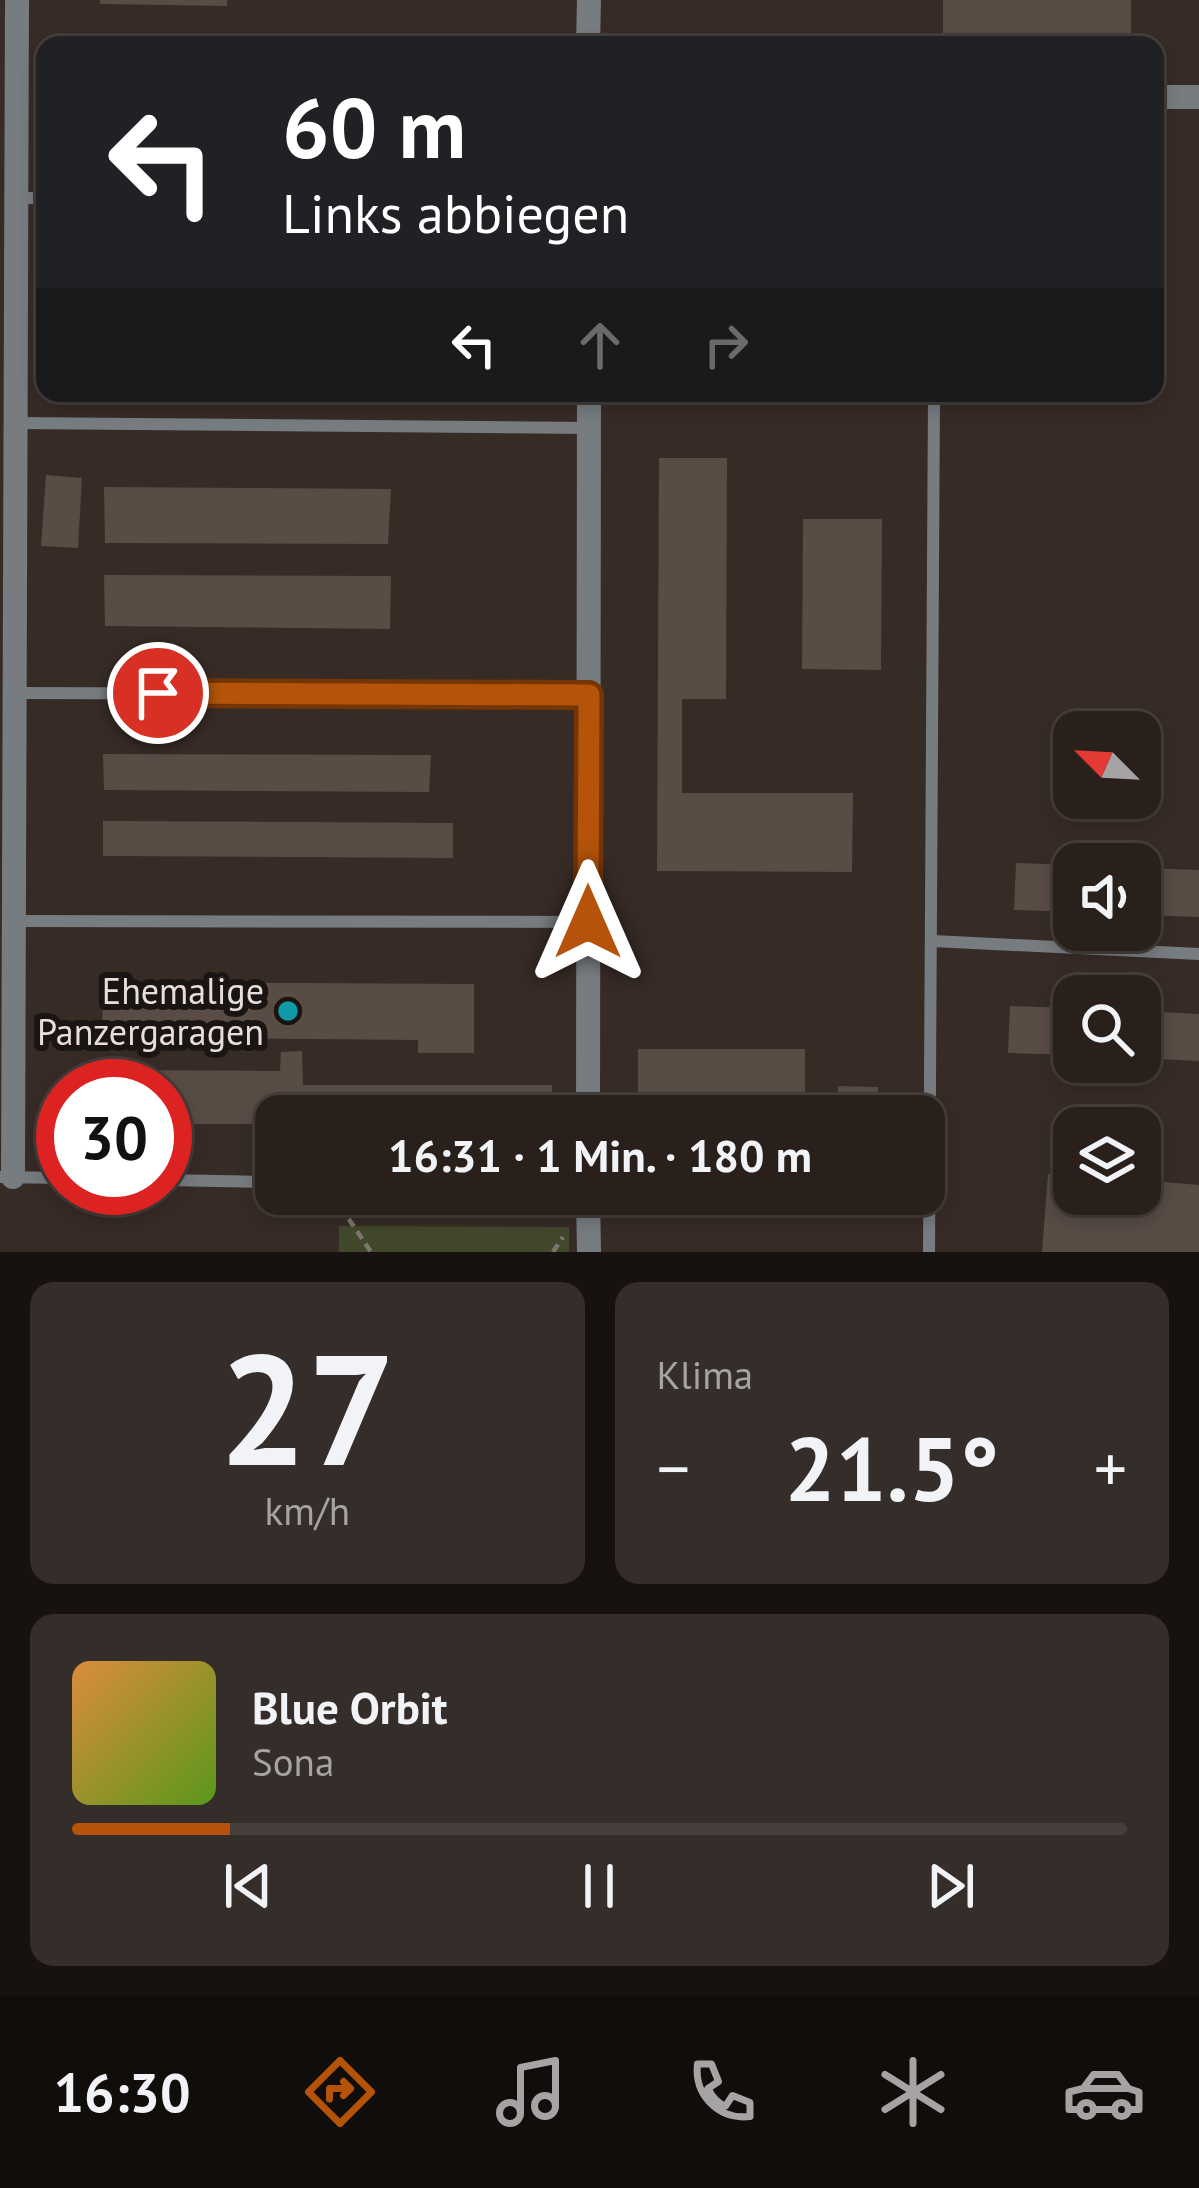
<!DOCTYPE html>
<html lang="de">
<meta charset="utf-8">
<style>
body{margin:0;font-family:"PT Sans",sans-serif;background:#352d29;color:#f1f3f6;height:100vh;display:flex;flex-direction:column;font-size:45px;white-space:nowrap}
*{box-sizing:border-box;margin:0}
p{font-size:39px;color:#a5a3a3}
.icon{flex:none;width:66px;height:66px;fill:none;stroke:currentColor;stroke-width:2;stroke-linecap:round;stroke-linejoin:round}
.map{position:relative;height:1252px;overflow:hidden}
.details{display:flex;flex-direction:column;gap:30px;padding:30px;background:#17120f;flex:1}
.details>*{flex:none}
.guide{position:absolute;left:36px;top:36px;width:1128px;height:366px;border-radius:24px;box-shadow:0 6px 18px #0003,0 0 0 3px #453e3b;background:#202124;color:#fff;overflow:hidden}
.needle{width:78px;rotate:294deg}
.tools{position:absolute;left:1053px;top:711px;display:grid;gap:24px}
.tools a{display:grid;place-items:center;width:108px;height:108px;border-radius:24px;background:#29201c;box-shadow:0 6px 18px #0003,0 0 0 3px #453e3b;font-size:60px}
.speed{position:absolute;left:36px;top:1059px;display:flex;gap:24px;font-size:60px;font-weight:700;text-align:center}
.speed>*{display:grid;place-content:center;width:156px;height:156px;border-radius:50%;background:#29201c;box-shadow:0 6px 18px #0003,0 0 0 3px #453e3b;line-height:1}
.speed .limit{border:18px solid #d22;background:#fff;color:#111}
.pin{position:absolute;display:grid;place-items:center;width:102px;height:102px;color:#fff;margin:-51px;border:6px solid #fff;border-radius:50%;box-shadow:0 3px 12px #0007}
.me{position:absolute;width:132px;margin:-66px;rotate:0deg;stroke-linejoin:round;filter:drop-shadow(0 0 9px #0008)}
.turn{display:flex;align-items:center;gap:42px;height:252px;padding:0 48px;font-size:54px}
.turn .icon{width:156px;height:156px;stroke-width:2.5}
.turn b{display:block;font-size:84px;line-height:102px}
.lanes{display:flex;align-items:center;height:114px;padding:0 48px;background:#0003;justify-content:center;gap:60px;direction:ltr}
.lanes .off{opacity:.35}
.big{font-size:90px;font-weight:600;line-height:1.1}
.details .tile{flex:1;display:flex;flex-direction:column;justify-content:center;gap:18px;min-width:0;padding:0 42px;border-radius:24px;background:#352d29}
.details .dial{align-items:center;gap:0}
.dial b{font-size:156px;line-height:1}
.song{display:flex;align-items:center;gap:36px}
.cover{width:144px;height:144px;border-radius:18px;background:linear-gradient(135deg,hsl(30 70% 55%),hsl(90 70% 35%))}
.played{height:12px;border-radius:6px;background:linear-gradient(90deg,#b45309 15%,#453e3b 15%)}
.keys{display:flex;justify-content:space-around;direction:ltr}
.heat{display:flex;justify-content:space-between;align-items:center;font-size:66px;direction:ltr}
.details .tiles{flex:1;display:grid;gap:30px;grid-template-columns:1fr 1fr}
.tile:last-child{grid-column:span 2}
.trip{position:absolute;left:255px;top:1095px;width:690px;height:120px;border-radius:24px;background:#29201c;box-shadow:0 6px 18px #0003,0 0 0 3px #453e3b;font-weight:600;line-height:120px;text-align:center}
.menu{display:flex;height:192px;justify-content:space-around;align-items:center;background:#100d0b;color:#a5a3a3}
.menu .icon{width:84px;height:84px}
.menu .active{color:#b45309}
.menu b{font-size:54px;color:#f1f3f6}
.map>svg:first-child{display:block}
</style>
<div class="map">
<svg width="1199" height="1252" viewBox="0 0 1199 1252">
<rect width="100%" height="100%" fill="#372b26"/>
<path fill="#42482c" d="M339 1226 569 1227V1252H339Z"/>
<g fill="#584c45">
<path d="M100 0H227V6L100 4Z"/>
<rect x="943" y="0" width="188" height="41"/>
<rect x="39" y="316" width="6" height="42"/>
<path d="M773 393H832V405L772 403Z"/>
<path d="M659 458H727L726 699H682V793H853L852 872 657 871Z"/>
<path d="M46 475 82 478 78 548 41 546Z"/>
<path d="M104 487 391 489 388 544 105 543Z"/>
<path d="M803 519H882L881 670 802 669Z"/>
<path d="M104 575 391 576 390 629 105 626Z"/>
<path d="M103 754 431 755 429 792 104 790Z"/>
<path d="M103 821 453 823V858L103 856Z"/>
<path d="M1016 863 1074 865V912L1014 910Z"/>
<path d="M1140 868 1199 870V917L1140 915Z"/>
<path d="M103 982 474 984V1053H418V1040L102 1037Z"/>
<path d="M1010 1006 1074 1008V1055L1008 1053Z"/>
<path d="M1140 1011 1199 1014V1061L1140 1058Z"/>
<rect x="638" y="1049" width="167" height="67"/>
<path d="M302 1051 303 1085H552L551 1116H276V1124H165V1086H101L102 1070 280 1071 281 1052Z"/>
<path d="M838 1086 878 1087 877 1116H837Z"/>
<path d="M1048 1174 1074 1176V1194H1140V1180L1199 1185V1252H1042Z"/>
</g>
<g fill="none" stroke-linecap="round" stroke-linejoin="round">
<g stroke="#7f7570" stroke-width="4.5" stroke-dasharray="9 6" stroke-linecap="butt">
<path d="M332 1194 371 1252"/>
<path d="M553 1252 563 1237"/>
</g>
<g stroke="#767c80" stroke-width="12">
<path d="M17 198H45"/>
<path d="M16 423 589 428"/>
<path d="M15 693 588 695"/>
<path d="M14 921 588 922"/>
<path d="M933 941 1199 954"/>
<path d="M0 1177 63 1178"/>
<path d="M165 1180 276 1182"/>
<path d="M929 1252 934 393"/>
</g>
<g stroke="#767c80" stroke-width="24">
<path d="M588 45 589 0"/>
<path d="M1155 97H1199"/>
<path d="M588 1116 589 393"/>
<path d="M13 1177 17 0"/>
<path d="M588 1194 589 1252"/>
</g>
</g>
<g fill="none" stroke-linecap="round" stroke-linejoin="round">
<defs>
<path id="route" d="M158 693 589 695 588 922"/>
</defs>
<use href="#route" stroke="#753606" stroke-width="30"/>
<use href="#route" stroke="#b45309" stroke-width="21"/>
</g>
<circle fill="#0f9aa8" stroke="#1a1513" stroke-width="4.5" cx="288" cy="1011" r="12"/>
<g text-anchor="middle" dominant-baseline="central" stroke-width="12" stroke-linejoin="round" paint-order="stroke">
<g font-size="36" fill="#e5deda" stroke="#1a1513" text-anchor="end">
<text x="264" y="990">Ehemalige<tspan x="264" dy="41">Panzergaragen</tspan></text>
</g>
</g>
</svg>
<div class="tools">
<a><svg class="needle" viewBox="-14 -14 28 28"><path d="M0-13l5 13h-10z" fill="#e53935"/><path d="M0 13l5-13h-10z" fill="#a5a3a3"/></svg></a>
<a><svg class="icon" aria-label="sound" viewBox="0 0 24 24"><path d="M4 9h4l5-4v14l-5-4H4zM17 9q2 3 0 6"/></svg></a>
<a><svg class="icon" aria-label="search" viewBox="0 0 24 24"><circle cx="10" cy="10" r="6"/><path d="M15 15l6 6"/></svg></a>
<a><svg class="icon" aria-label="layers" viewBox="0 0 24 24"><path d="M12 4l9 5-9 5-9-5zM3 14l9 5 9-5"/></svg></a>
</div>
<div class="speed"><div class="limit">30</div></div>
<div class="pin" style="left:158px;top:693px;background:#d93025"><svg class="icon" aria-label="arrive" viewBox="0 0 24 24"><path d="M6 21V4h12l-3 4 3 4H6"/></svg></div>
<svg class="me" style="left:588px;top:922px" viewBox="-20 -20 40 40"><path d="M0-17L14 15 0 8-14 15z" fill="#b45309" stroke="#fff" stroke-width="4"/></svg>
<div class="trip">16:31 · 1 Min. · 180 m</div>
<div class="guide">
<div class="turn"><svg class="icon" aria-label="left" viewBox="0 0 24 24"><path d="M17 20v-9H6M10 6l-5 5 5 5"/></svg><div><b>60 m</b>Links abbiegen</div></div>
<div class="lanes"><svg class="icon" aria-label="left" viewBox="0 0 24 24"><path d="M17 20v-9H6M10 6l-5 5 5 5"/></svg><svg class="icon off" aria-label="ahead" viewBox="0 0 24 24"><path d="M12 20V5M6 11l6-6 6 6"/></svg><svg class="icon off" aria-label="right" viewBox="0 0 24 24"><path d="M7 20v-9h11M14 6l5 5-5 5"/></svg></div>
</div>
</div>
<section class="details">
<div class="tiles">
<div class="tile dial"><b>27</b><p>km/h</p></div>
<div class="tile"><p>Klima</p>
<div class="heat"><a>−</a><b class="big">21.5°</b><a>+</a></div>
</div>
<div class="tile">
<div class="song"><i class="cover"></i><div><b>Blue Orbit</b><p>Sona</p></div></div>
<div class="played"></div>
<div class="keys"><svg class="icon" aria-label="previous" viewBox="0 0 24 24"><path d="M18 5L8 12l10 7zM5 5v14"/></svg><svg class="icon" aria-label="pause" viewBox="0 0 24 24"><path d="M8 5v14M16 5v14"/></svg><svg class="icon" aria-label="next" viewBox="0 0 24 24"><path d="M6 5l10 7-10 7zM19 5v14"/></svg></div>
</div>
</div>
</section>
<nav class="menu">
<b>16:30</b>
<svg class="icon active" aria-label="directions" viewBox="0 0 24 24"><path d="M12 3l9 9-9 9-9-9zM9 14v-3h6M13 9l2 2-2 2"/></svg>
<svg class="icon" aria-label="music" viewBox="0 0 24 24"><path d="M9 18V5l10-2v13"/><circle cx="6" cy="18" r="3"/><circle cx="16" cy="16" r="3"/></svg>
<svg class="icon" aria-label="phone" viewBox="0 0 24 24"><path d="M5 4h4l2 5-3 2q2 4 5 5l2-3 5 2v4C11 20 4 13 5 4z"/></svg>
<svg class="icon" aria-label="climate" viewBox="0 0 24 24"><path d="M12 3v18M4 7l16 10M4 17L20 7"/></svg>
<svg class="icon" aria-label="car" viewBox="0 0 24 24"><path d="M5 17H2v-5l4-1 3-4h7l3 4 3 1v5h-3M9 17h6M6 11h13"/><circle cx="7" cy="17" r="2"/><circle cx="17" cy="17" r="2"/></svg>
</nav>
